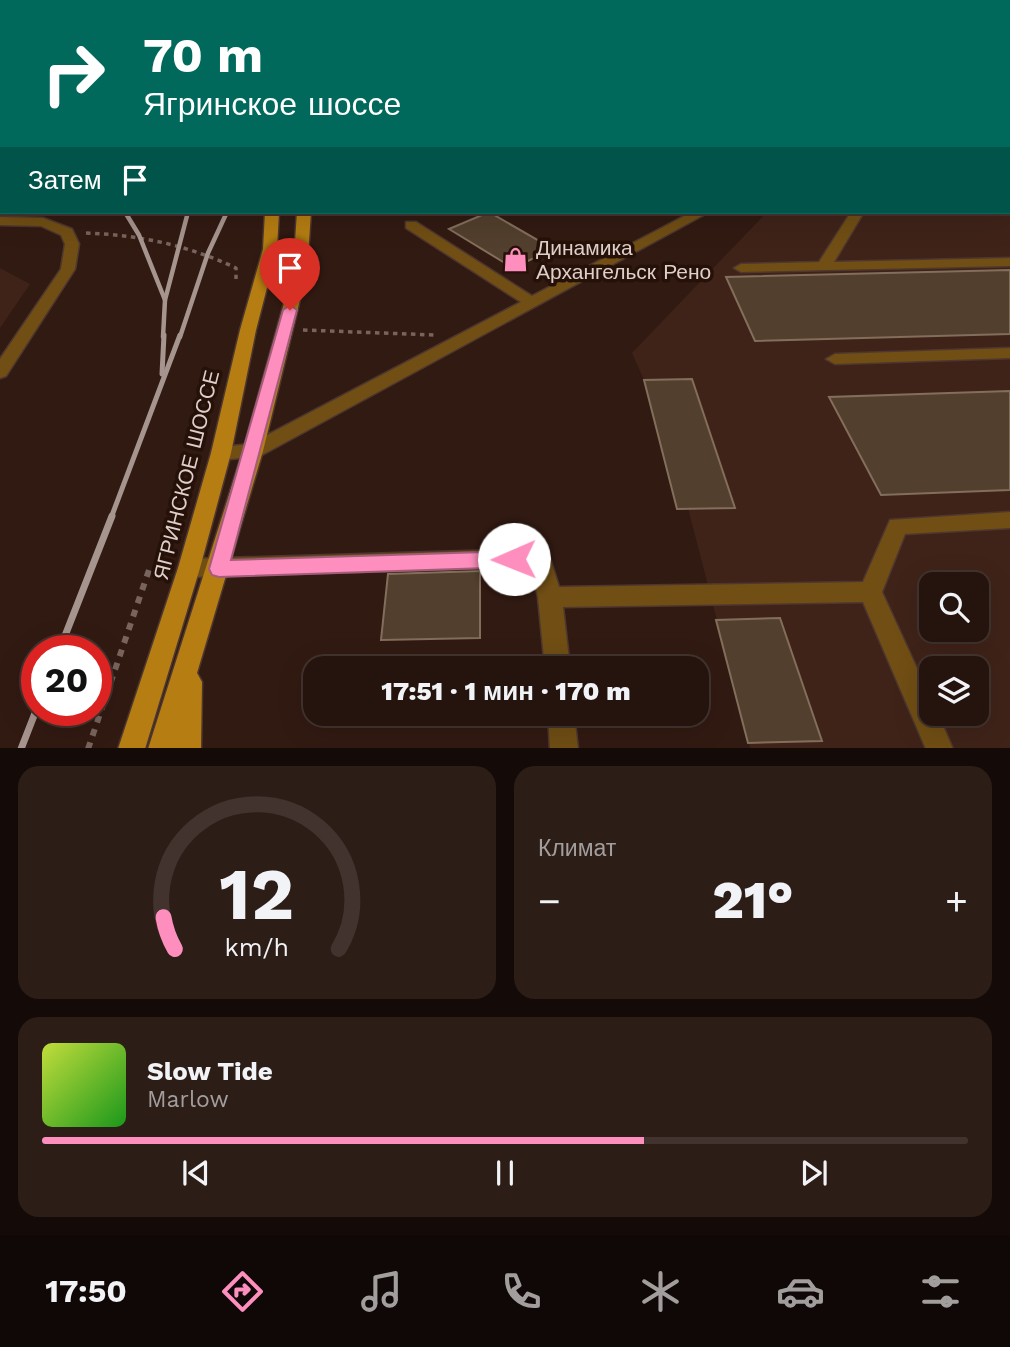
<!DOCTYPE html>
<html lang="ru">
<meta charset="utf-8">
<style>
body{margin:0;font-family:"Work Sans",sans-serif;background:#2d1d17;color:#f1f3f6;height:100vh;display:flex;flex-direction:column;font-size:26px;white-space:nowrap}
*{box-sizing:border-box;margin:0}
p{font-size:23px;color:#a39e9e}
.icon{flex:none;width:38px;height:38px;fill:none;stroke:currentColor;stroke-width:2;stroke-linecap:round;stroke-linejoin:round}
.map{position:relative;height:748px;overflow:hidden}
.details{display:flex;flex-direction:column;gap:18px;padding:18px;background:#140b08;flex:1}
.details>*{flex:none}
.guide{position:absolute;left:0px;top:0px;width:1012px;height:214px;box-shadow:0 7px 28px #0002,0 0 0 2px #42332e;background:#00695c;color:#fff;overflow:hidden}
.buttons{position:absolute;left:919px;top:572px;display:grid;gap:14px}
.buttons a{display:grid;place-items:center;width:70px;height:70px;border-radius:14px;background:#25140e;box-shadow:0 7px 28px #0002,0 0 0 2px #42332e;font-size:35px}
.speed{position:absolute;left:21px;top:635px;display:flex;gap:14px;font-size:35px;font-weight:700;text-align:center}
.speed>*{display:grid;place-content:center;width:91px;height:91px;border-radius:50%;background:#25140e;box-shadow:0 7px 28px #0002,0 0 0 2px #42332e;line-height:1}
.speed .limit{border:10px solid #d22;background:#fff;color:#111}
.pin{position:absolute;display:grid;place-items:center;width:60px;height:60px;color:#fff;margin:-72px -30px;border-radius:50% 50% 50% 0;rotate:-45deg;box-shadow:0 0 7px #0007}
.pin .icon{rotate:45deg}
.me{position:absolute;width:77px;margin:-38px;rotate:269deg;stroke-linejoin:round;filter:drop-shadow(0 0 5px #0008)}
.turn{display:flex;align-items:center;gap:24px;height:147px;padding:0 28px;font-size:32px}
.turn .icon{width:91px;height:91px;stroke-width:2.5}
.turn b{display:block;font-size:49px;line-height:60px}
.then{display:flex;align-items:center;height:66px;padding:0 28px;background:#0003;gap:14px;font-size:26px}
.big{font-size:52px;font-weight:800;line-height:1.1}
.details .widget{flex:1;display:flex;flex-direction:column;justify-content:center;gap:10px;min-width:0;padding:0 24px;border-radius:21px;background:#2d1d17}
.details .dial{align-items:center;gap:0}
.dial svg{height:182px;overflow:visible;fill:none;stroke:#42332e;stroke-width:7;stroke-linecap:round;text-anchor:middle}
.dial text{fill:#f1f3f6;stroke:none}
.song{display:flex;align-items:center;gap:21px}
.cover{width:84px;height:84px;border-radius:10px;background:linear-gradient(135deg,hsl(70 70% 55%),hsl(120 70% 35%))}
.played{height:7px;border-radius:4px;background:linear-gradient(90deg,#fe8ebd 65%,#42332e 65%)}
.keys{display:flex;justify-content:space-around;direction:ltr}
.heat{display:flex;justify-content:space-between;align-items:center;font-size:38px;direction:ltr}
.details .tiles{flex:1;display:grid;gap:18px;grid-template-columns:1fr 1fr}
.widget:last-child{grid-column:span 2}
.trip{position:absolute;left:303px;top:656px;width:406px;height:70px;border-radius:21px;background:#25140e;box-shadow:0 7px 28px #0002,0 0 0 2px #42332e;font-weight:800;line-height:70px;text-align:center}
.menu{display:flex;height:112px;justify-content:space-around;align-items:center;background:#0f0806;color:#a39e9e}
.menu .icon{width:49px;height:49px}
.menu .selected{color:#fe8ebd}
.menu b{font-size:32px;color:#f1f3f6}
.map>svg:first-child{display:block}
</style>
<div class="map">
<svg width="1010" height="749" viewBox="0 0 1010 749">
<rect width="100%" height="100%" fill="#311a12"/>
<g fill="#3f2319" fill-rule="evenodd">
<path d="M1010 151V748H750L688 508 734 507 692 379 644 380 632 353 767 212H1010ZM931 584H976V630H931ZM931 668H976V714H931Z"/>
<path d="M0 268 30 284 0 328Z"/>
</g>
<g fill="#523f2d" stroke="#836e5b" stroke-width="2">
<path d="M489 212 553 249 513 268 449 229Z"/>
<path d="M1010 270V334L755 341 726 277Z"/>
<path d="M692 379 735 508 677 509 644 380Z"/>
<path d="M1010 391V490L881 495 829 397Z"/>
<path d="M480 571V638L381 640 388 574Z"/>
<path d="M780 618 822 741 748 743 716 620Z"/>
</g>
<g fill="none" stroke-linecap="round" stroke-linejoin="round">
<defs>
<g id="minor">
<path d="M127 0H136L138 2H128Z"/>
<path d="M172 0H180L181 2H173Z"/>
<rect x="688" y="0" width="8" height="2"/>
<path d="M870 0H879L868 2Z"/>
<path d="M692 212H709L260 456 221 460 214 458 211 453 214 448 250 444 521 302 406 228V222H416L532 296Z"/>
<path d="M851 212H864L834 262 1010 258V266L741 272 734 268 741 264 819 262Z"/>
<path d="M0 217 43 218 72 229 79 244 75 269 6 376 0 378V359L61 269 65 244 61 235 41 226 0 225Z"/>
<path d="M1010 348V358L835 364 826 359 835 354Z"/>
<path d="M1010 512V528L905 534 882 592 931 699V714H938L953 749H926L863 602 563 607 570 668H545L538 597 531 567 189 577 181 575 178 568 181 561 189 559 540 549 548 552 559 587 863 582 890 520Z"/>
<path d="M548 714H574L578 749H550Z"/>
</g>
<g id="major">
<path d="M335 0H343L334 2Z"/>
<rect x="352" y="0" width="8" height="2"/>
<path d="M265 212H279L277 249 256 330 231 453 200 568 145 749H118L178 568 211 453 240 330 263 249Z"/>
<path d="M297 212H311L307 271 263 451 197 673 202 682 201 749H148L243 451 293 271Z"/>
</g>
</defs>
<use href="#minor" stroke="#4d372f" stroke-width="3"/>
<use href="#major" stroke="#4d372f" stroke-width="3"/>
<path stroke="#78645d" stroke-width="2.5" stroke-dasharray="2.5 2.5" stroke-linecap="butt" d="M280 2 282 0"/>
<g stroke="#78645d" stroke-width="3.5" stroke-dasharray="4.5 4.5" stroke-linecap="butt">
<path d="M86 233C140 235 187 245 236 268V279"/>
<path d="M303 330 434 335"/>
</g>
<path stroke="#78645d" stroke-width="6" stroke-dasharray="7 7" stroke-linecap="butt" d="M88 749 150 567"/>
<use href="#minor" fill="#704e14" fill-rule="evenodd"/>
<use href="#major" fill="#b57d12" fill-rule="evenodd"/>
<path stroke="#a6948e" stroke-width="2.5" d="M91 0 95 2"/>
<g stroke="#a6948e" stroke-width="4.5">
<path d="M125 212 139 235 165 300 163 337"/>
<path d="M165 300 188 212"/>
<path d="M180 337 208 253 227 212"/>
</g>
<g stroke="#a6948e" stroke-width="5">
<path d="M162 374 164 335"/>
<path d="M111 518 180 335"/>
</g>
<g stroke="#a6948e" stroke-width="7">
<path d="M59 651 112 516"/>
<path d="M21 749 37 708"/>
</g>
</g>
<path fill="#fe8ebd" stroke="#a55c7b" stroke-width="2" d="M290 305 297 310 231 560 514 551 521 553 524 559 521 565 514 567 219 577 212 575 209 569 283 310Z"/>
<defs>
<symbol id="shop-bare" viewBox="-9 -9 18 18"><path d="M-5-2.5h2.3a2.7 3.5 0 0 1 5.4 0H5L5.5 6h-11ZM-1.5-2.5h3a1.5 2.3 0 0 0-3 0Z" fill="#fe8ebd" stroke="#261109" stroke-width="2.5" paint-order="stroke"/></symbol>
</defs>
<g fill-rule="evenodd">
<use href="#shop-bare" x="498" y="242" width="35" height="35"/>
</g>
<g text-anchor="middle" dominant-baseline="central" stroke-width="7" stroke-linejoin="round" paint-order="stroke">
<g font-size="21" fill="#dfcfca" stroke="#261109" text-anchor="start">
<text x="536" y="247">Динамика<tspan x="536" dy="24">Архангельск Рено</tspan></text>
</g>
<g font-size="21" fill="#dfcfca" stroke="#261109">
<text transform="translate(186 475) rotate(-76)">ЯГРИНСКОЕ ШОССЕ</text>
</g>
</g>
</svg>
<div class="buttons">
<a><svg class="icon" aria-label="search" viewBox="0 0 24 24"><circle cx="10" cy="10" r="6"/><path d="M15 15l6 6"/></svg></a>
<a><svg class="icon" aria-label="layers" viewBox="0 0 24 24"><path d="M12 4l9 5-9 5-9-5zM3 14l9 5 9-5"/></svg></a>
</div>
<div class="speed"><div class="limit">20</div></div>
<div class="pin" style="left:290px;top:310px;background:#d93025"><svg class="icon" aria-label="arrive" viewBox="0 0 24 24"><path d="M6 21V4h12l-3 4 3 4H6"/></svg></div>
<svg class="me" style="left:514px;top:559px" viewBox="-20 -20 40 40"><circle r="19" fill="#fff"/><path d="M0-13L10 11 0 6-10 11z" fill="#fe8ebd"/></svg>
<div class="trip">17:51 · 1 мин · 170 m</div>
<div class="guide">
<div class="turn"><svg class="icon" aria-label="right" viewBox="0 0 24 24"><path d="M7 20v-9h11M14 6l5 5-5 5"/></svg><div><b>70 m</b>Ягринское шоссе</div></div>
<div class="then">Затем<svg class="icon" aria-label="arrive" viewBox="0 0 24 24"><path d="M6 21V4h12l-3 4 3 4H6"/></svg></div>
</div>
</div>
<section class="details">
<div class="tiles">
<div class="widget dial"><svg viewBox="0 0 100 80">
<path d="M14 69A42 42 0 1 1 86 69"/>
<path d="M14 69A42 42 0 0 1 9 55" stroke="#fe8ebd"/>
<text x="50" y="56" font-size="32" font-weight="700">12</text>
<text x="50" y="72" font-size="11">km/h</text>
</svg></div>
<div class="widget"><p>Климат</p>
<div class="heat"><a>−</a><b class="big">21°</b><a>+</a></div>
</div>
<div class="widget">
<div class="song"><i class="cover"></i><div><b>Slow Tide</b><p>Marlow</p></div></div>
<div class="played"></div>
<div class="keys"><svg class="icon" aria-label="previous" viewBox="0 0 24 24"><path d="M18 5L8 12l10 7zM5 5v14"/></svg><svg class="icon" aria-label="pause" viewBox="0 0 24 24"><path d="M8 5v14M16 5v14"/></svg><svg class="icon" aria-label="next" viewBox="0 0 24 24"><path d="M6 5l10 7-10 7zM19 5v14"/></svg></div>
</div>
</div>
</section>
<nav class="menu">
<b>17:50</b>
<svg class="icon selected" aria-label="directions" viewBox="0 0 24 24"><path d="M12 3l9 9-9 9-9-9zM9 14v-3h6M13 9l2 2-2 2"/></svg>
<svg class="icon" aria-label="music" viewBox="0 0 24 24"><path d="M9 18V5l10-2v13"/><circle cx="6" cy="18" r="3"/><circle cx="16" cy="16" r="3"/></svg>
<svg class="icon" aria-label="phone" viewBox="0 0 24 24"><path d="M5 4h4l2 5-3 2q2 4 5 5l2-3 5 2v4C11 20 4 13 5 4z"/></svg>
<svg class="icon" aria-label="climate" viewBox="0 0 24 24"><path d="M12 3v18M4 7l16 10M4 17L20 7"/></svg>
<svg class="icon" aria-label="car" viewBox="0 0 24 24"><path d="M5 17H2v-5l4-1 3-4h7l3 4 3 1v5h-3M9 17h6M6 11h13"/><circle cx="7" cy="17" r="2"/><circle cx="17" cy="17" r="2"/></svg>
<svg class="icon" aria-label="filters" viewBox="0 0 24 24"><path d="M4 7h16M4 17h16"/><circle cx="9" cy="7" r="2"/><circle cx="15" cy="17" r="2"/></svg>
</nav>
